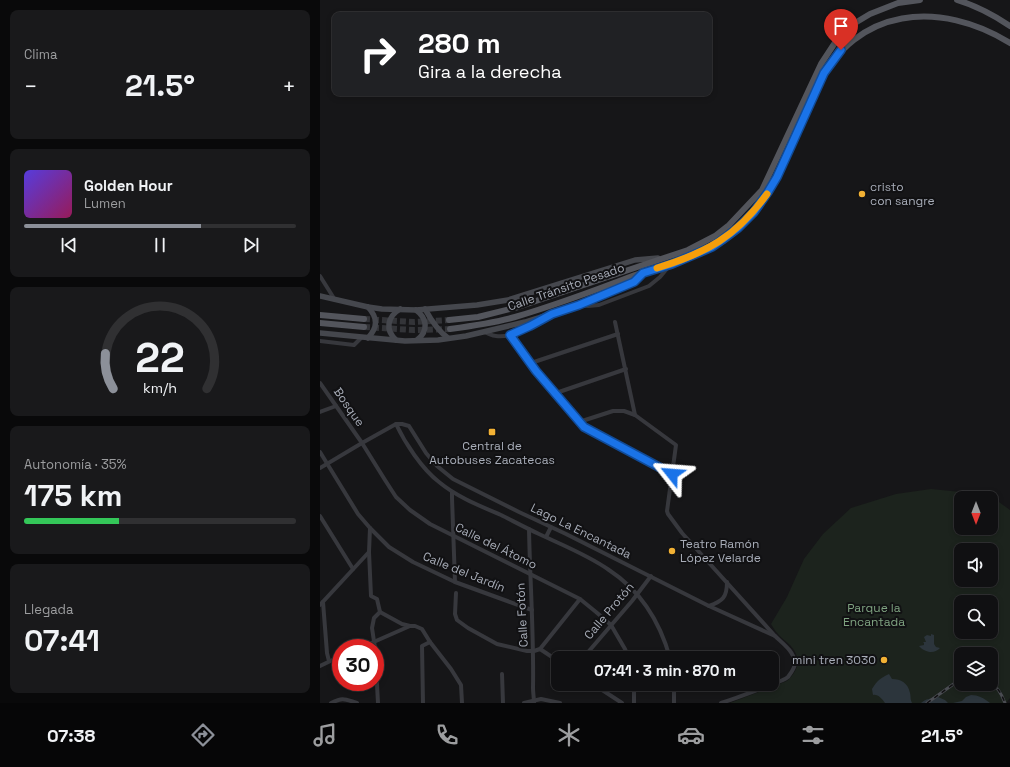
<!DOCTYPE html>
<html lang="es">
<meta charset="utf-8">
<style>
body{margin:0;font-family:"Space Grotesk",sans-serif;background:#19191b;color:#f1f3f6;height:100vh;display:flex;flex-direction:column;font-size:15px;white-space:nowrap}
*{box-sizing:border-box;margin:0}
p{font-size:13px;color:#9c9d9f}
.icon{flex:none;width:22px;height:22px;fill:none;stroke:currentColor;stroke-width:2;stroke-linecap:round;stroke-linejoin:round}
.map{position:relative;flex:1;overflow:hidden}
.side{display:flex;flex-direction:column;gap:10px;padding:10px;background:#09090a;width:320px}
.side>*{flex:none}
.banner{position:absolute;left:12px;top:12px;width:380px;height:84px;border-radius:8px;box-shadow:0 2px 6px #0003,0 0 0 1px #303032;background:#202124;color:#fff;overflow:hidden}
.needle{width:26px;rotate:180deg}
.buttons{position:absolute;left:634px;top:491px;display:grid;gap:8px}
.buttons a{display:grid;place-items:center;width:44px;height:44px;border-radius:8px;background:#101012;box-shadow:0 2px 6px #0003,0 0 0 1px #303032;font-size:20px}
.speed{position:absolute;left:12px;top:639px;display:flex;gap:8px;font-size:20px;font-weight:700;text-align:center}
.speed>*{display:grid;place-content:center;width:52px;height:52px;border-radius:50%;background:#101012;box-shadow:0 2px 6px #0003,0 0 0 1px #303032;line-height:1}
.speed .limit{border:6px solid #d22;background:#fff;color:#111}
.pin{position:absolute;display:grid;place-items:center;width:34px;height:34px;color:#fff;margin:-41px -17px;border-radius:50% 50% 50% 0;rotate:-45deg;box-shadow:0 0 4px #0007}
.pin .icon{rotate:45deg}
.me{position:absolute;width:44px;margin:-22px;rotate:298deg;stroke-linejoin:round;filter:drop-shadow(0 0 3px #0008)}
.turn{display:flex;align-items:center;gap:14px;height:84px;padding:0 20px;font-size:18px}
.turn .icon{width:52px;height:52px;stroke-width:2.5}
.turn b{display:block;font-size:28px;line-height:34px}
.big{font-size:30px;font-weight:800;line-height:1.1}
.side .tile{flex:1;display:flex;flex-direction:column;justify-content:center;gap:6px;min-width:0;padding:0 14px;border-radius:8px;background:#19191b}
.side .dial{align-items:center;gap:0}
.dial svg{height:104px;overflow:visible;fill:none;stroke:#303032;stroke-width:7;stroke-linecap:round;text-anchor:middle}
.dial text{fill:#f1f3f6;stroke:none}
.song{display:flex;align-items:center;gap:12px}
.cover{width:48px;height:48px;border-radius:6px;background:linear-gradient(135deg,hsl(250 70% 55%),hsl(330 70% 35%))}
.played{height:4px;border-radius:2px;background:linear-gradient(90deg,#8c9099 65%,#303032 65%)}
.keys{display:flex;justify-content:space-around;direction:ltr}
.heat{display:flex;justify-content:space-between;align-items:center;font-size:22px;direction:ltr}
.charge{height:6px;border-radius:3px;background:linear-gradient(90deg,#34c759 35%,#303032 0)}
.trip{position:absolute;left:231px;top:651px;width:228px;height:40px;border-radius:8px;background:#101012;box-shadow:0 2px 6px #0003,0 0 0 1px #303032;font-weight:800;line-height:40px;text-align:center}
.tab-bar{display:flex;height:64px;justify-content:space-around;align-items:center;background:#060607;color:#9c9d9f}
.tab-bar .icon{width:28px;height:28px}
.tab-bar .on{color:#8c9099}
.tab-bar b{font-size:18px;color:#f1f3f6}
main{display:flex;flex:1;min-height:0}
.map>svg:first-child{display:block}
</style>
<main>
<section class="side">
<div class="tile"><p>Clima</p>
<div class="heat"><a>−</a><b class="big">21.5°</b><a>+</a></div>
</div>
<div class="tile">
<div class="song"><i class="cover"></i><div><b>Golden Hour</b><p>Lumen</p></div></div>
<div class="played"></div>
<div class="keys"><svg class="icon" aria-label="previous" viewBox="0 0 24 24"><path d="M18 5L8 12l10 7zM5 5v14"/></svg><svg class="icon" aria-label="pause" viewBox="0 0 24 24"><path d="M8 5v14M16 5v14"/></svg><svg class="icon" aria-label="next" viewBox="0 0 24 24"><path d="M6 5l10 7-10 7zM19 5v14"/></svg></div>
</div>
<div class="tile dial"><svg viewBox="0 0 100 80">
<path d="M14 69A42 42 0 1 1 86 69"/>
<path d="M14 69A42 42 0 0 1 8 42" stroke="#8c9099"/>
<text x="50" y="56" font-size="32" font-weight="700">22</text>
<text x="50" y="72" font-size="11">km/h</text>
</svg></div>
<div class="tile"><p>Autonomía · 35%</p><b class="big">175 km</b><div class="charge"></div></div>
<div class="tile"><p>Llegada</p><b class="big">07:41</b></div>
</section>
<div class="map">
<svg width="690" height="703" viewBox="0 0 690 703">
<rect width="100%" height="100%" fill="#161618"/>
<path fill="#1c231d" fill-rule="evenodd" d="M611 489 641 492 672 497 690 510V698L686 703H410L467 681C479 670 482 658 470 645 466 641 461 638 458 634 455 631 453 627 451 624L467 597 484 559 503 534 531 508 576 494ZM641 498H671V528H641ZM641 550H671V580H641ZM641 602H671V632H641ZM641 654H671V684H641Z"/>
<g fill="#2c353c">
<path d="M611 634 614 635V644L616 647 620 648C614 655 604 652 599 646L604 645V643L603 642H606L604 637 607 635 611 636Z"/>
<path d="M569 674 572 679C581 679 588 683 590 693 591 697 590 699 592 703H565C562 699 558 694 553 695L552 689C557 681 560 678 569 674Z"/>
<path d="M651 695C658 695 664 698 670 703H633L642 701 646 697Z"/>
<path d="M618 697 625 700 628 703H601C605 699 612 698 618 697Z"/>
</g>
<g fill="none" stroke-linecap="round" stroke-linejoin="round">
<g stroke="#333438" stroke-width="6" stroke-dasharray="6 3" stroke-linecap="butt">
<path d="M44 319 94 322 129 320"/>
<path d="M44 327 94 330 130 329"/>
</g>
<g stroke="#37383d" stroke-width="4">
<path d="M0 276 15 300"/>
<path d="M259 305 268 306 279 305 329 286 340 277 350 265"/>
<path d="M295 322 315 415 356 445 347 511 348 514 362 533 455 636C462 643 474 651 475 663 475 668 471 673 468 677 463 681 454 683 448 686 432 692 417 698 401 703"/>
<path d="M164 332C168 333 172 336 176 336 194 338 212 326 226 317"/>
<path d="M190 335 216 371 263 427 352 473"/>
<path d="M0 341 34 345 42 337"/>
<path d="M211 363 298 334"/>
<path d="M0 383 42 443 65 480 76 497 90 510 110 524 260 599 276 612 291 625 305 649 309 658"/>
<path d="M236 393 306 369"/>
<path d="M0 412 16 406"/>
<path d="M259 422 293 411H304L315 415"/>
<path d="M76 424C85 443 102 469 119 482 137 497 160 506 181 515 193 521 206 528 219 534 242 545 268 555 289 570 321 591 340 622 350 658"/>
<path d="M0 452 38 514 50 528 69 547 93 562 135 582 212 610"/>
<path d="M0 468 42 443 76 424H82L89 426 106 453 117 466 133 479 199 512 246 534 389 606 455 636"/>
<path d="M132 492V498L135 582"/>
<path d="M0 516 33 569"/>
<path d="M209 529C210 582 214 635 213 688 213 693 214 698 214 703"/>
<path d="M226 537 231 527"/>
<path d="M49 552 51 596 57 599 60 612 54 618 52 628 55 648"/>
<path d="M136 593 135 614 137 620 148 628 177 644 207 651H214L220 649 238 661"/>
<path d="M3 602 7 653 9 661"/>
<path d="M0 605 49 552 50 528"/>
<path d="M389 606C403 601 407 597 407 582"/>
<path d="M60 612 82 624 90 626"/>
<path d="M40 648 90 626H95L102 629 110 642 131 669 141 685 142 703"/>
<path d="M55 648 58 703"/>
<path d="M220 649 260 599"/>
<path d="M263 658 312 601 331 576"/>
<path d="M0 666 21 656"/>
<path d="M182 674 183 703"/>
<path d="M273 684 302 703"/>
<path d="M314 684V703"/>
<path d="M354 684V703"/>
<path d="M11 703C24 697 24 699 37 703"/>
<path d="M103 703 102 646 110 642"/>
<path d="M204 703 221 699 240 703"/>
</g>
<g stroke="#45474d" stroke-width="5.5">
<path d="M0 296 48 307 62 309 96 310 157 305 188 300 315 260 338 258"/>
<path d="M48 307C58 318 58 327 48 338"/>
<path d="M105 309C111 320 118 331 128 338"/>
<path d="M96 310C107 318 109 331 97 340"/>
<path d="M0 333 42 337 85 341 118 340 146 336 205 322 259 305 314 282 323 273"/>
<path d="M76 340C65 330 67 317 80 309"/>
</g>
<g stroke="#53555c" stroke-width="6">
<path d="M637 0C657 6 672 14 690 26"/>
<path d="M0 315 44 319"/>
<path d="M129 320 158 317 198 307 368 250 395 236 409 225 442 190 501 64 520 35 535 23 550 14 578 3 600 0"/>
<path d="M0 323 44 327"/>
<path d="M130 329C152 326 174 323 195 317 236 305 276 290 315 275 327 271 340 268 353 264 386 251 409 239 433 212 451 192 462 167 473 142 481 123 490 105 498 87 535 6 621 0 690 43"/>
</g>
<defs>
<g id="rail">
<path d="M671 683C678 687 682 695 685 703"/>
<path d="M607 703 635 683 641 681"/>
</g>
</defs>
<use href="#rail" stroke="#4a4c52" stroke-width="3"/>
<use href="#rail" stroke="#111113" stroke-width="1.5" stroke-dasharray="4.5" stroke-linecap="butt"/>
</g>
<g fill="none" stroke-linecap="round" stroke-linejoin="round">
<defs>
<path id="route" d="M352 474 264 427 216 371 190 335 210 326 232 314 259 305 314 282 323 273 352 264 392 247 402 240 418 228 434 212 448 192 457 177 467 155 504 73 521 50"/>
</defs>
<use href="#route" stroke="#114b97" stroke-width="10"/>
<use href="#route" stroke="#1a73e8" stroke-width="7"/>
<path stroke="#f59e0b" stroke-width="7" d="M337 268C386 253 416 237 447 194"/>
</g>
<g fill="#f2b134" stroke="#111113" stroke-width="1.5">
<circle cx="542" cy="194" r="4"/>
<rect x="168" y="428" width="8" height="8" rx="2"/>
<circle cx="352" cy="551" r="4"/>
<circle cx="564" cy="660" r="4"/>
</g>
<g text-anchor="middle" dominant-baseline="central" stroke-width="4" stroke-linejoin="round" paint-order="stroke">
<g font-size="12" fill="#a8adb8" stroke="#111113" text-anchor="start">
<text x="550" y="187">cristo<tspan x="550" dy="14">con sangre</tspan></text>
<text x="172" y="446" text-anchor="middle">Central de<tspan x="172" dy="14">Autobuses Zacatecas</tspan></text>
<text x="360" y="544">Teatro Ramón<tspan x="360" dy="14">López Velarde</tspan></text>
<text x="556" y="660" text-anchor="end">mini tren 3030</text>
</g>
<g font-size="12" fill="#a8adb8" stroke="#111113">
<text transform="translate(246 287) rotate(-19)">Calle Tránsito Pesado</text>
<text transform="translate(29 407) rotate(55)">Bosque</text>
<text transform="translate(261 531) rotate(26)">Lago La Encantada</text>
<text transform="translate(176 546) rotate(26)">Calle del Átomo</text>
<text transform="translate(144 572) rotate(22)">Calle del Jardín</text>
<text transform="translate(289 611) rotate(-50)">Calle Protón</text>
<text transform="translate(202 615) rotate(-93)">Calle Fotón</text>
</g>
<g font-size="12" fill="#7fa381" stroke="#111113">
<text x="554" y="608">Parque la<tspan x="554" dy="14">Encantada</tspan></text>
</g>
</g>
</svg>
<div class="buttons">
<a><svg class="needle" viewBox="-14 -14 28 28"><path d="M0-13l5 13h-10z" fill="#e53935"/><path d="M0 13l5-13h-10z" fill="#9c9d9f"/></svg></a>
<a><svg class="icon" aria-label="sound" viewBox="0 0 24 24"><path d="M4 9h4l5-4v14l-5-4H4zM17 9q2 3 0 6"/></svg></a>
<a><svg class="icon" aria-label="search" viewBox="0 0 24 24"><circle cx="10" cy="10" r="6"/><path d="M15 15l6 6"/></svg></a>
<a><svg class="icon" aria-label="layers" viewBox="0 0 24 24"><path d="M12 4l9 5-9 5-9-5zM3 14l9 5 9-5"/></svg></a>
</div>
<div class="speed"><div class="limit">30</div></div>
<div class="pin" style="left:521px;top:50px;background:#d93025"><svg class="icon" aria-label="arrive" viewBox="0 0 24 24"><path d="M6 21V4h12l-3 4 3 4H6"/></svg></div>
<svg class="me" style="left:352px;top:474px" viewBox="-20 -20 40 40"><path d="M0-17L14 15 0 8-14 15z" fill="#1a73e8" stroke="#fff" stroke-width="4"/></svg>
<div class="trip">07:41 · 3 min · 870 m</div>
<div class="banner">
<div class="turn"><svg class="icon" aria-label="right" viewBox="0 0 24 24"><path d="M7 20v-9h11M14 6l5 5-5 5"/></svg><div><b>280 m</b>Gira a la derecha</div></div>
</div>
</div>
</main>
<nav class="tab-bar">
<b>07:38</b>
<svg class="icon on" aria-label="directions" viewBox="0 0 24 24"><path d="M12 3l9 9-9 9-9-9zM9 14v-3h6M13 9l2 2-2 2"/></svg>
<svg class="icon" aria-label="music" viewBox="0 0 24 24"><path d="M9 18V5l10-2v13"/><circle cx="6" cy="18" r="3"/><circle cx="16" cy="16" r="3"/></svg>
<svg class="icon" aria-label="phone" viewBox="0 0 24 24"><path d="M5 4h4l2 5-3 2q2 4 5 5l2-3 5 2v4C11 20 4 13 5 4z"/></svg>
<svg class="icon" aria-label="climate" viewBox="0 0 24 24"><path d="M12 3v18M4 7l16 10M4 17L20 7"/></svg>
<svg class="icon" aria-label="car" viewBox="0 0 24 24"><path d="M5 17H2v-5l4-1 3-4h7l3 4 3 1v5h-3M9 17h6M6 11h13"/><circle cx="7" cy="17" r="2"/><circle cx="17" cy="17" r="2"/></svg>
<svg class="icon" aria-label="filters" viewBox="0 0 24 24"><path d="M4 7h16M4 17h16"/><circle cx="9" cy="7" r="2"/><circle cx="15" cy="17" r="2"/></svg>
<b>21.5°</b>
</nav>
